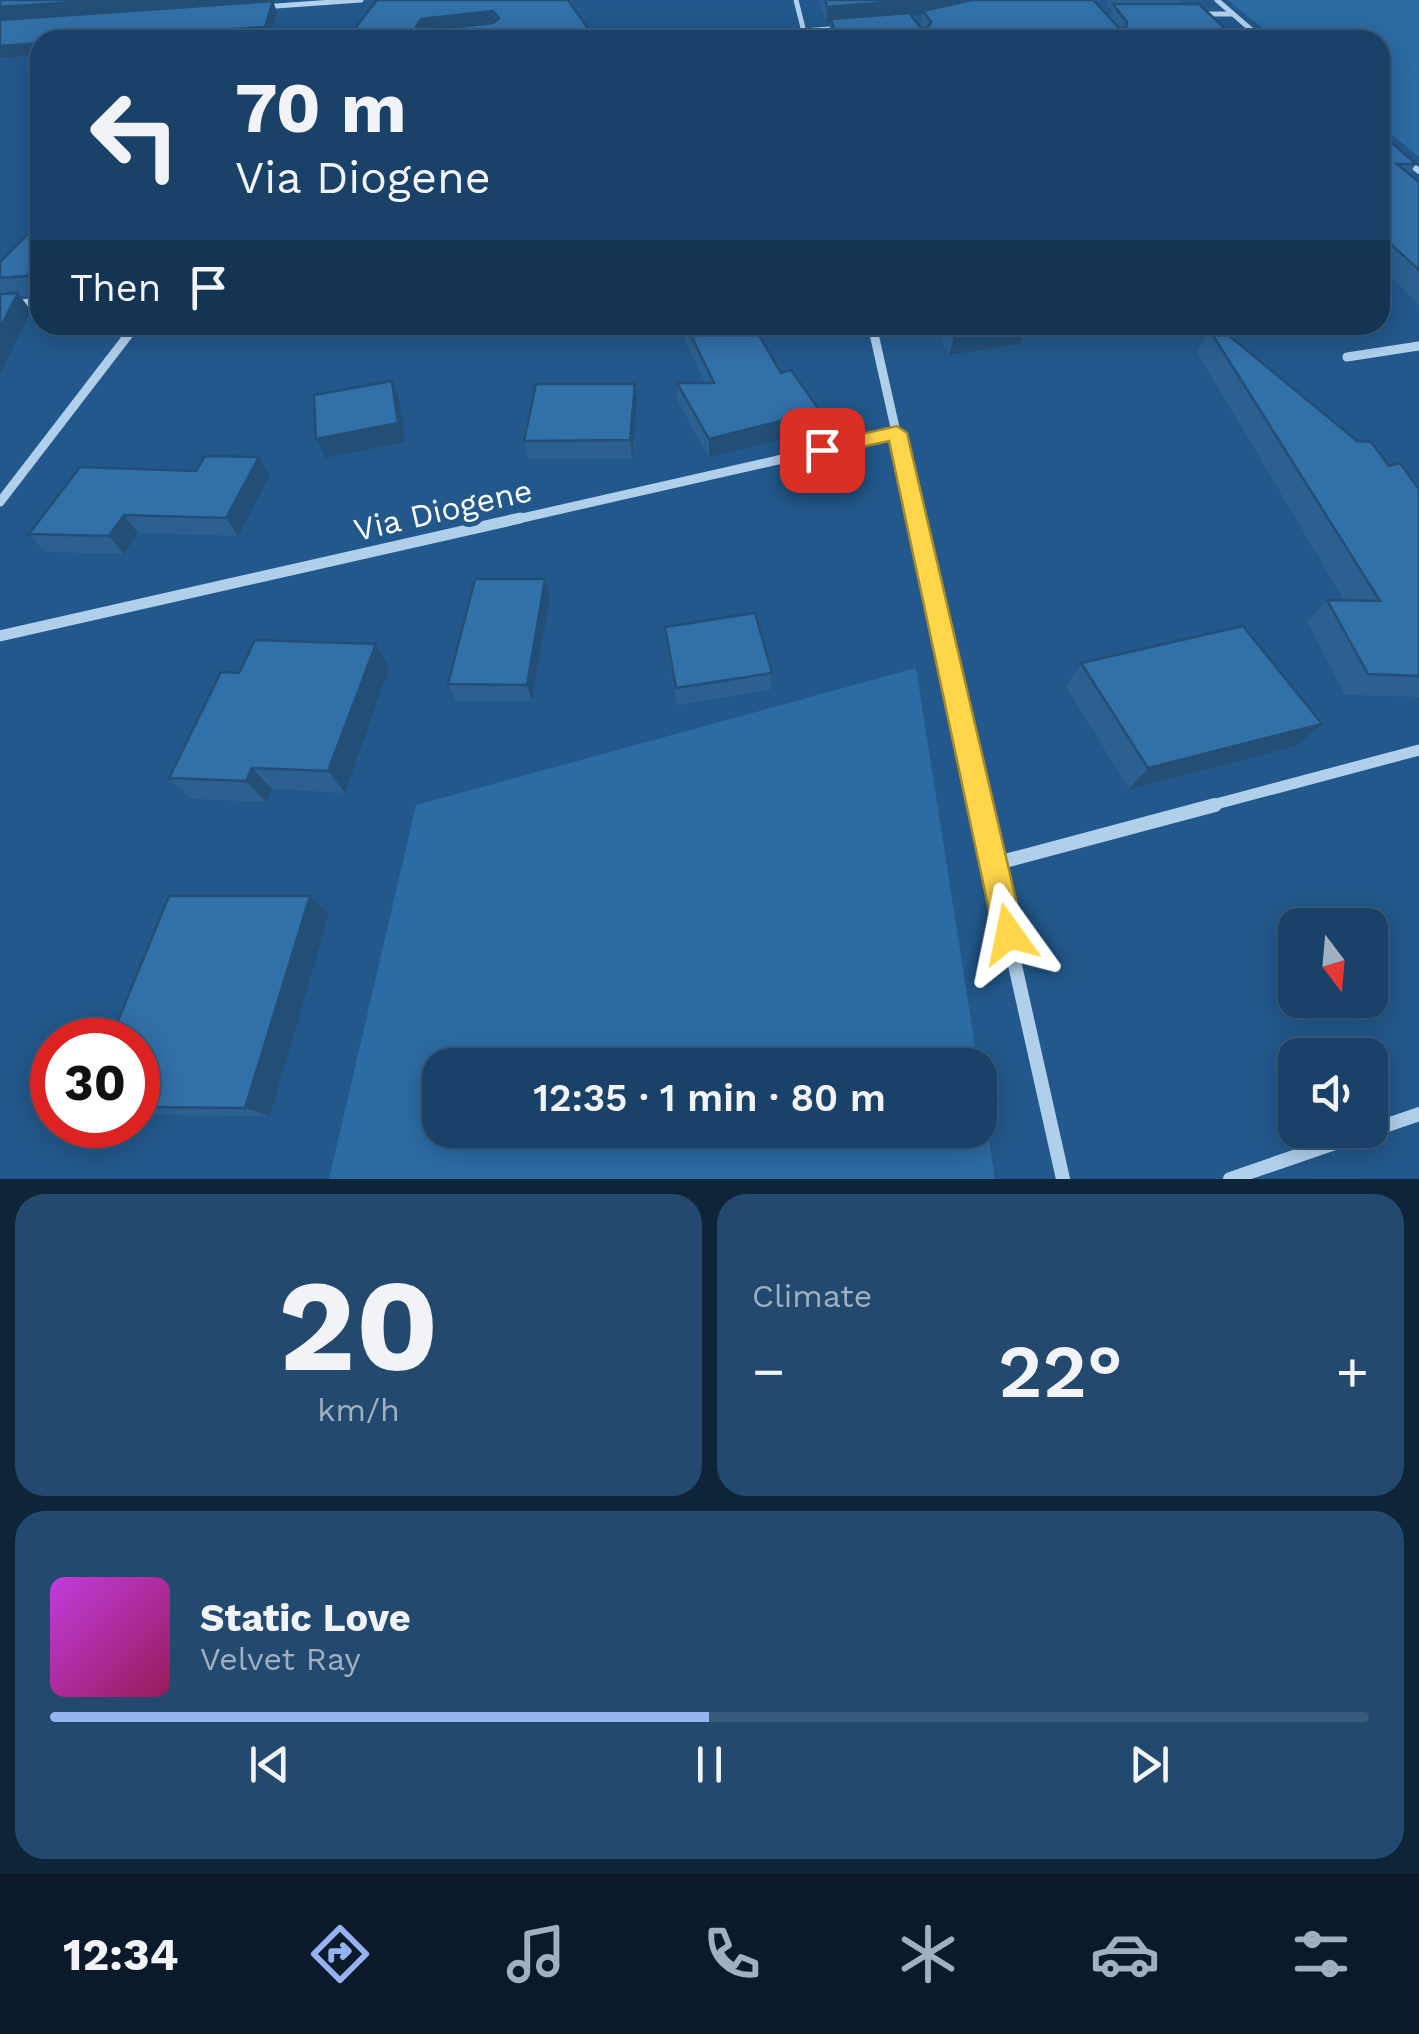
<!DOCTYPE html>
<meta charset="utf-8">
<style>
body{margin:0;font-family:"Work Sans",sans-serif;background:#23496e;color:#f1f3f6;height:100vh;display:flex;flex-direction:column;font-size:38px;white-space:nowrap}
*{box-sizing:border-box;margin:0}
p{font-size:32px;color:#9fb0c0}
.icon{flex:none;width:55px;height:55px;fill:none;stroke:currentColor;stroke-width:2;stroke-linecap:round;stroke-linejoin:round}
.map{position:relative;height:1179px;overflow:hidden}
.details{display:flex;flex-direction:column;gap:15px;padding:15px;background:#0e2439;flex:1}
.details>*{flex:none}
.guide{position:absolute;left:30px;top:30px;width:1360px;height:305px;border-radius:30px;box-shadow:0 5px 25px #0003,0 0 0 2px #385b7c;background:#1a4268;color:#f1f3f6;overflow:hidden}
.needle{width:65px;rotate:164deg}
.tools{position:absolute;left:1278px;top:908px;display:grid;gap:20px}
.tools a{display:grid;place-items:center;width:110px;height:110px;border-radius:20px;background:#1a4268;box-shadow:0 5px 25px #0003,0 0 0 2px #385b7c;font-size:50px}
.speed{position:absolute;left:30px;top:1018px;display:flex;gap:20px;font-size:50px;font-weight:700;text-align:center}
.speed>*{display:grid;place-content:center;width:130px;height:130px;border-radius:50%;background:#1a4268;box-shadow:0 5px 25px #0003,0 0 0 2px #385b7c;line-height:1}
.speed .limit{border:15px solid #d22;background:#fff;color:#111}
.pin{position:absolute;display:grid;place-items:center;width:85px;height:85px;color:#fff;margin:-42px;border-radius:20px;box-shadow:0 5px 15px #0006}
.me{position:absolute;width:110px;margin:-55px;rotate:348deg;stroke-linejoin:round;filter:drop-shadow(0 0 8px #0008)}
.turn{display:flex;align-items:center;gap:35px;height:210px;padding:0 40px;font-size:45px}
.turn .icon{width:130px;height:130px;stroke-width:2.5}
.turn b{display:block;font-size:70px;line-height:85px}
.then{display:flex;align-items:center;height:95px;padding:0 40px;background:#0003;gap:20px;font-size:38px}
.big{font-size:75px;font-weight:600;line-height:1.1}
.details .card{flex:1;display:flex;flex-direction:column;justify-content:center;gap:15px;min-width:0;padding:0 35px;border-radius:30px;background:#23496e}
.details .dial{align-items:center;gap:0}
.dial b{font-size:130px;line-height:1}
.song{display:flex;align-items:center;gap:30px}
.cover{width:120px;height:120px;border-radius:15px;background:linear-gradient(135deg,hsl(290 70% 55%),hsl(330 70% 35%))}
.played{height:10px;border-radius:5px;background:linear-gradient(90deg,#95b2f1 50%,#385b7c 50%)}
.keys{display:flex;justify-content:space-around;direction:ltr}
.heat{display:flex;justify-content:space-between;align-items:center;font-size:55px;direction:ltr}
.details .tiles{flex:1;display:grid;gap:15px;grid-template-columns:1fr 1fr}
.card:last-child{grid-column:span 2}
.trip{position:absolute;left:422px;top:1048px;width:575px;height:100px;border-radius:30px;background:#1a4268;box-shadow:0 5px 25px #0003,0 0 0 2px #385b7c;font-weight:600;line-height:100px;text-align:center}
.tabs{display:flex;height:160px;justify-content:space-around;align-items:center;background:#0a1a2a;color:#9fb0c0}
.tabs .icon{width:70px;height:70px}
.tabs .selected{color:#95b2f1}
.tabs b{font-size:45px;color:#f1f3f6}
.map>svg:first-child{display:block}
</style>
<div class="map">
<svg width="1419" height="1179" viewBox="0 0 1419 1179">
<rect width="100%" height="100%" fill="#22588b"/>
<g fill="#2c6ba3">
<path d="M1228 0H1419V157L1380 125V40H1277Z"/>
<path d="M916 668 978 1065H440V1130H980V1080L995 1179H329L416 805Z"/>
</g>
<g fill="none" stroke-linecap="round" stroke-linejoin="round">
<g stroke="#afcfeb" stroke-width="5">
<path d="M796 0 806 40"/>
<path d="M1217 0 1263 40"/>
<path d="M262 7 361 0"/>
<path d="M1199 14H1233"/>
<path d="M803 31 842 28"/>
</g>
<path stroke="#afcfeb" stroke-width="6" d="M1404 159 1419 171"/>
<g stroke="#afcfeb" stroke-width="9">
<path d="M0 306 40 302"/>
<path d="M872 325 916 521"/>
<path d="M1347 357 1419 346"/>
<path d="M0 502 136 325"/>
<path d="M509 521 897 433"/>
</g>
<g stroke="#afcfeb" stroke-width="11">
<path d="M915 518 980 807"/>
<path d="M0 636 520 518"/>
<path d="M1205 807 1419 750"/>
</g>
<g stroke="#afcfeb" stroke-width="14">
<path d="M979 805 1063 1179"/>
<path d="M994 864 1215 805"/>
<path d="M1230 1179 1419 1114"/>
</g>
</g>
<g fill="#2b6090" fill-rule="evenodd">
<path d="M819 0H1093L1109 17 1112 8H1107L1108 0H1183L1181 4 1237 40H831L829 35 830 23H826ZM922 14 920 27 911 16Z"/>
<path d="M1380 132 1416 164 1409 174 1419 182V305L1380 267Z"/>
<path d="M40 222 39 294 20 296 31 311 0 375V262Z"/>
<path d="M682 325H753L781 373 818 430 709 457 678 402 677 383H705L682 334Z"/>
<path d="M934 325H1026L1020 344 949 355Z"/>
<path d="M1209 329 1419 489V697L1345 695 1307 621 1327 600H1344L1197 352Z"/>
<path d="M637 402 632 459H529L524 441Z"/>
<path d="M270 476 238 536 138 533 124 554 46 552 29 534Z"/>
<path d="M550 597 532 701H456L448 684Z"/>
<path d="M665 627 772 673 770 690 677 705 666 644Z"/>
<path d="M376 644 389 668 345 793 272 789 266 802 192 799 169 778 239 673Z"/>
<path d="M1081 663 1322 724 1296 746 1129 789 1066 687Z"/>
<path d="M329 914 270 1116 138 1115V1040Z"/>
</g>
<g fill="#234e76">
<path d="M107 0H271L0 19V7Z"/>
<path d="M914 0H965V4L923 11 922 14 908 17 831 19 830 23H826L827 7Z"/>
<path d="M273 1 277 12 269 38 244 40H78Z"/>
<path d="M493 11 495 26 424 34 416 27 421 19Z"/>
<path d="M40 43V55L0 58V46Z"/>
<path d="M40 250V292L39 294 27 276Z"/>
<path d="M18 293 31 311 0 375V328Z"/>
<path d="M1026 326 1020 344 949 355 954 337Z"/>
<path d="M392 381 399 399 405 442 325 458 316 439Z"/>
<path d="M635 384 637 402 632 459 630 440Z"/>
<path d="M820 411 818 430 709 457V439Z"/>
<path d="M259 457 270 476 238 536 226 518Z"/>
<path d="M124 515 138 533 124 554 109 536Z"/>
<path d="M545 579 550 597 532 701 527 685Z"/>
<path d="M376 644 389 668 345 793 328 771Z"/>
<path d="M1322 724 1296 746 1129 789 1148 768Z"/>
<path d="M252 768 272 789 266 802 246 781Z"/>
<path d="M310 896 329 914 270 1116 245 1108Z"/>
</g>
<g fill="#3270a8" stroke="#234e76" stroke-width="2.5" fill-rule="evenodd">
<path d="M0 0H107L0 7Z"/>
<path d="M377 0H568L596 40H360L356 27ZM493 11 499 18 493 23 422 31 416 27 421 19Z"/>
<path d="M825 0H914L827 7Z"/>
<path d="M971 0H1093L1120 29 1126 28 1127 22 1113 4H1199L1237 40H837L831 19 909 13 921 28 927 29 931 22 923 11Z"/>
<path d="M273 1 265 27 78 40H40V43L0 46V20Z"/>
<path d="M1380 132 1416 164H1397L1419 182V270L1380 234Z"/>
<path d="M40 222V250L27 276 0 278V262Z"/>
<path d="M18 293 0 328V294Z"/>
<path d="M686 325H753L781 373 791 370 820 411 709 439 677 383H714Z"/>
<path d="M948 325H1026V326L954 337Z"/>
<path d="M1214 325H1216L1357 441 1371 442 1389 466 1400 463 1419 489V676L1368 674 1327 600 1380 601 1209 329Z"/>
<path d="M392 381 398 423 316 439 314 395Z"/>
<path d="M536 384H635L630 440 524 441Z"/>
<path d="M205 456 259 457 226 518 124 515 109 536 29 534 80 467 196 471Z"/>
<path d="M475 579H545L527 685 448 684Z"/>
<path d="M755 613 772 673 676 688 665 627Z"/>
<path d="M1243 626 1322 724 1148 768 1081 663Z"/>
<path d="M255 640 376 644 328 771 252 768 246 781 169 778 221 672 239 673Z"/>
<path d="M169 896H310L245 1108 138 1107V1040H110Z"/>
</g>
<path fill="#ffd54a" stroke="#a68a30" stroke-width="2.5" d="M897 426 907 433 1024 934 1020 945 1009 949 998 945 994 934 889 441 822 456 813 450 822 443Z"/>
<g text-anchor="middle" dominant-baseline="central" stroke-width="10" stroke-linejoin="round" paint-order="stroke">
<g font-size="32" fill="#fff" stroke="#22588b">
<text transform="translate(443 510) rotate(-13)">Via Diogene</text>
</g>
</g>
</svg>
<div class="tools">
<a><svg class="needle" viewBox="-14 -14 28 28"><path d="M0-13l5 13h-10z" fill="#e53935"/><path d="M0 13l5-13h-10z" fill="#9fb0c0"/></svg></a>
<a><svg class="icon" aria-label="sound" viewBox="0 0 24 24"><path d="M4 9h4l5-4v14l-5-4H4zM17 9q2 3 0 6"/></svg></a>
</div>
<div class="speed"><div class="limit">30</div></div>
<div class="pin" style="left:822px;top:450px;background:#d93025"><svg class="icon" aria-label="arrive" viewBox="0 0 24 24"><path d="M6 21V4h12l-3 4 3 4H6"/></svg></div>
<svg class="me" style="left:1009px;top:934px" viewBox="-20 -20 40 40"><path d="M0-17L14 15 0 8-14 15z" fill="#ffd54a" stroke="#fff" stroke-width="4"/></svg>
<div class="trip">12:35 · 1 min · 80 m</div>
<div class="guide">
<div class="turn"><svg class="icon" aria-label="left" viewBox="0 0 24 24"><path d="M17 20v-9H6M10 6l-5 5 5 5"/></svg><div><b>70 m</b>Via Diogene</div></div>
<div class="then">Then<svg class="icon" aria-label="arrive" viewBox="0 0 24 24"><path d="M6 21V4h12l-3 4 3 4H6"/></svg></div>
</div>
</div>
<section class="details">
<div class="tiles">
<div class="card dial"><b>20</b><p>km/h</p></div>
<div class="card"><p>Climate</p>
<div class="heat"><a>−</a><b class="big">22°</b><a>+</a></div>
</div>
<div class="card">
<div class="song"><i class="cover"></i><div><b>Static Love</b><p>Velvet Ray</p></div></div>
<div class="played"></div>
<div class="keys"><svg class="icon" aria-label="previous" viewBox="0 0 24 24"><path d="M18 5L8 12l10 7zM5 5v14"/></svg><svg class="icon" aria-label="pause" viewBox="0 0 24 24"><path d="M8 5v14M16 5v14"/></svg><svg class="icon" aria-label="next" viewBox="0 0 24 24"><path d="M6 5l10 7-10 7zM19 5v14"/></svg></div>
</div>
</div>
</section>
<nav class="tabs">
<b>12:34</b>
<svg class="icon selected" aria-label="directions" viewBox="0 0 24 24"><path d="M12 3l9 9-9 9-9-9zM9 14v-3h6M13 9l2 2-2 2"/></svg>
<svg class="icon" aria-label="music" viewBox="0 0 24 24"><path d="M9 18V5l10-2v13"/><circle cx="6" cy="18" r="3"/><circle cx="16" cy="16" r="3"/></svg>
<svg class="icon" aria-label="phone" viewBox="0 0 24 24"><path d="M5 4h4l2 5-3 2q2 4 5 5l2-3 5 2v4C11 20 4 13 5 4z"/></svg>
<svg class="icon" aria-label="climate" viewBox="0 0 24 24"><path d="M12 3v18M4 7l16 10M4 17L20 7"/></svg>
<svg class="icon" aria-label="car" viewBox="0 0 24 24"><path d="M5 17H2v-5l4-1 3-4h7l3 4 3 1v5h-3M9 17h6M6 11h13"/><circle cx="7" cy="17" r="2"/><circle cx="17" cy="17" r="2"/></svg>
<svg class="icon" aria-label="filters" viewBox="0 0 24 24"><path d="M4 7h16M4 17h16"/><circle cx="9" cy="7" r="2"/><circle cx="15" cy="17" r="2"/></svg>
</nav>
